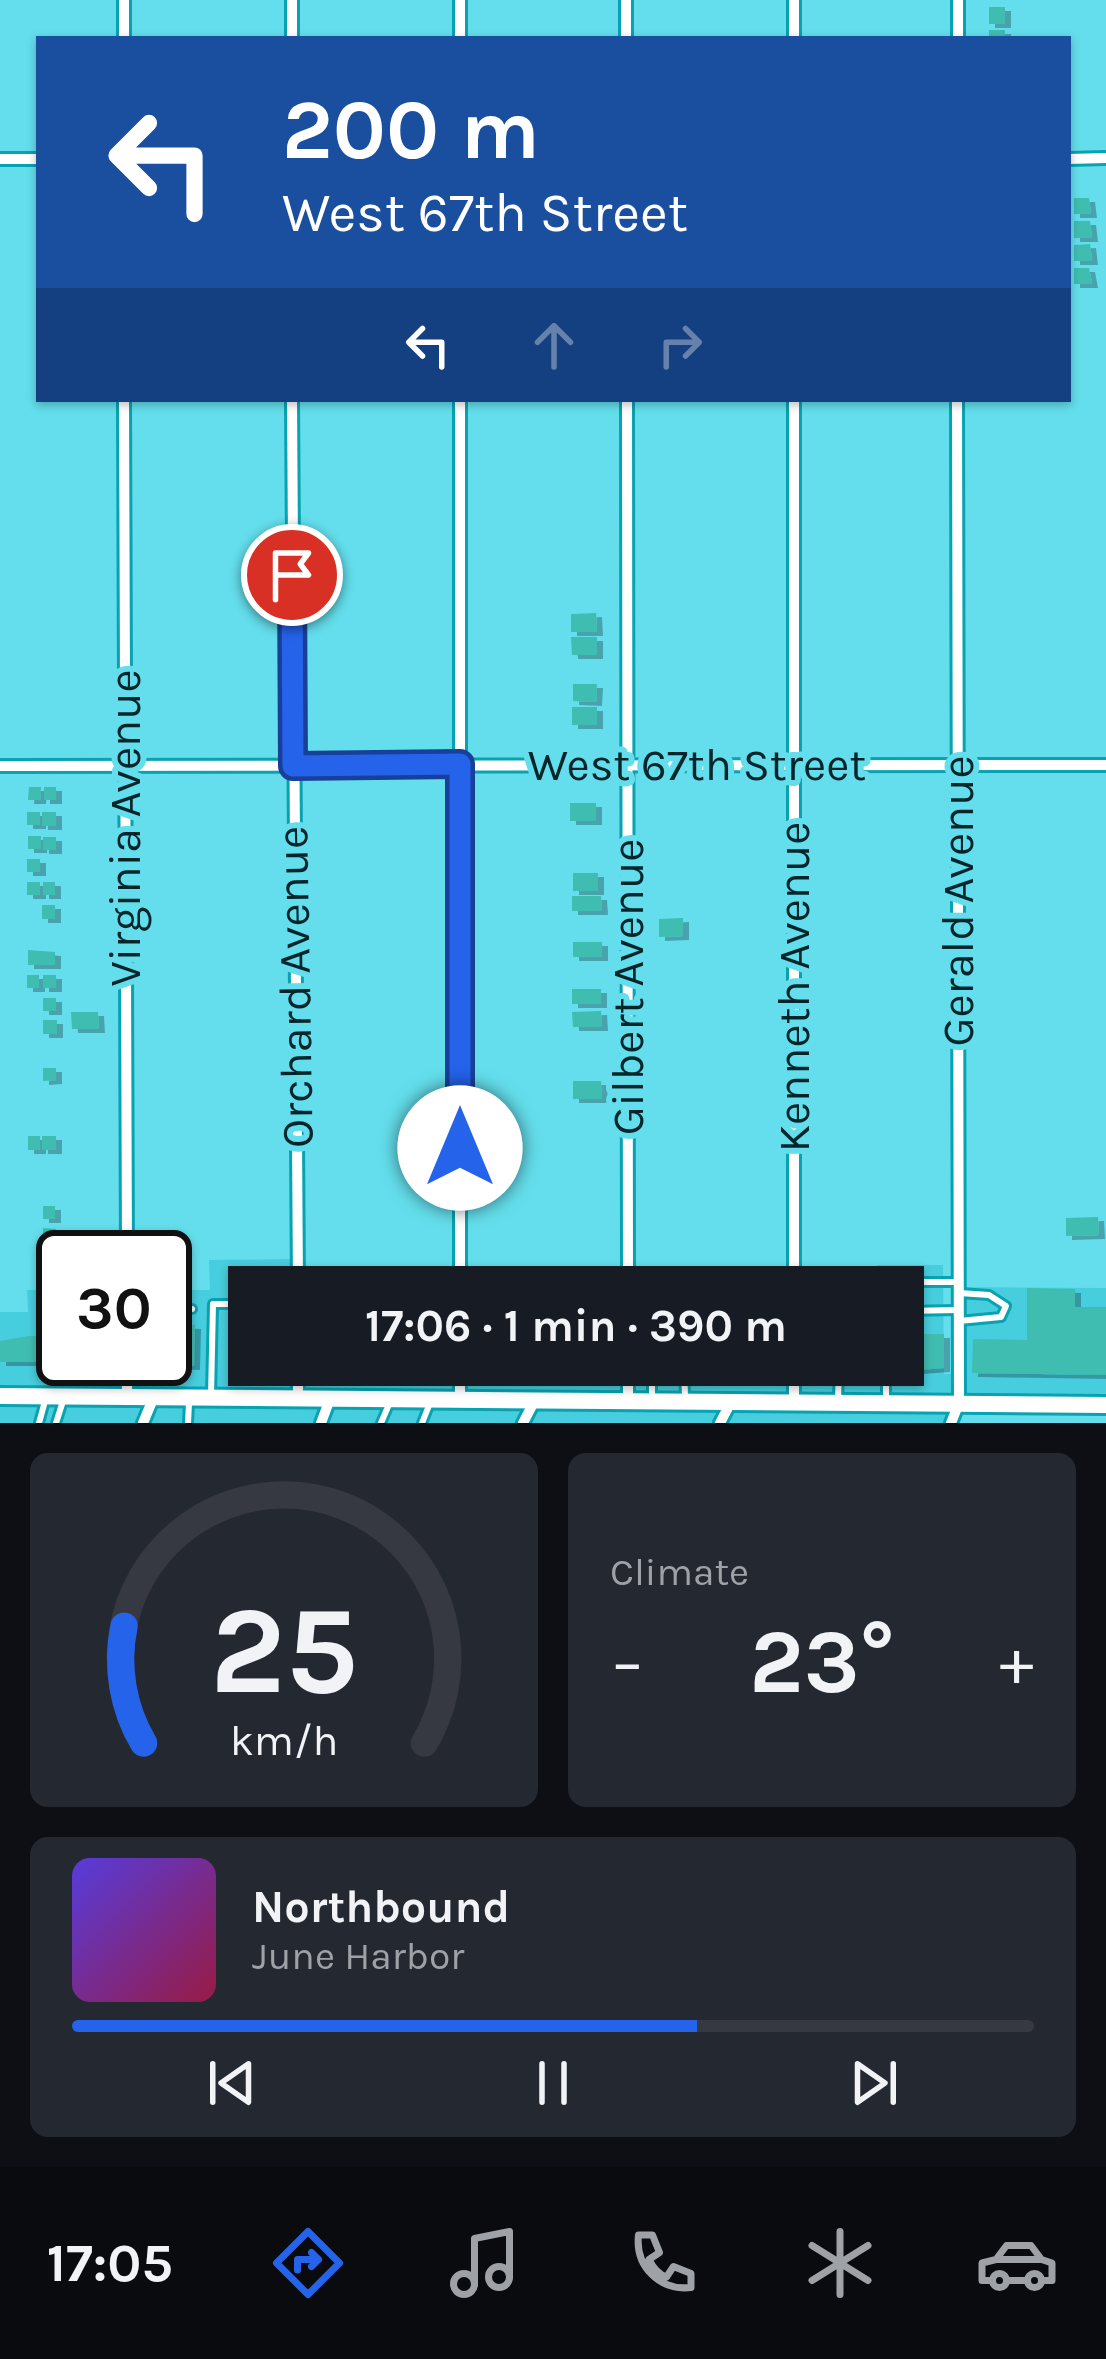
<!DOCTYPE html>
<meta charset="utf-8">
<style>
body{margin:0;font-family:Karla,sans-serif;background:#242831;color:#f1f3f6;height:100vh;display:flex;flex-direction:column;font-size:45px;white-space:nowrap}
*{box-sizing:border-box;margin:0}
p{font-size:39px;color:#9ea1a6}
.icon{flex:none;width:66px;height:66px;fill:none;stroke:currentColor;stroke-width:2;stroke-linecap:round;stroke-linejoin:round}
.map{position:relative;height:1423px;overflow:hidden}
.sheet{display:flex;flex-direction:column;gap:30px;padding:30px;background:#0d0f14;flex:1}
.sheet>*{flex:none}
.top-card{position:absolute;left:36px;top:36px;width:1035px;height:366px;border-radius:0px;box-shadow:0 3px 9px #0004;background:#1a4fa0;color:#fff;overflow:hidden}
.speed{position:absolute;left:36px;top:1230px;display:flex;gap:24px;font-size:60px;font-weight:700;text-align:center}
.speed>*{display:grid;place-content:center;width:156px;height:156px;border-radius:50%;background:#171b24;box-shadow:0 3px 9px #0004;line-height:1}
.speed .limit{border:6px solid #111;border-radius:18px;background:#fff;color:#111}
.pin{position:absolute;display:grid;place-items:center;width:102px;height:102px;color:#fff;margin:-51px;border:6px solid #fff;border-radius:50%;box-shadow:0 3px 12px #0007}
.me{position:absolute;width:132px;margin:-66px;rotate:0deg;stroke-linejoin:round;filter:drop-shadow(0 0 9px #0008)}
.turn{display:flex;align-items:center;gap:42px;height:252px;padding:0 48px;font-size:54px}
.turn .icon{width:156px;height:156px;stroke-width:2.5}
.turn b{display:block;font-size:84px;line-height:102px}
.lanes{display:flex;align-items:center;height:114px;padding:0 48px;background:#0003;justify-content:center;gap:60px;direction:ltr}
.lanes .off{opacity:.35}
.big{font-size:90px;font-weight:700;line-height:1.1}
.sheet .card{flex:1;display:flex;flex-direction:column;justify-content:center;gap:18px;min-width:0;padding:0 42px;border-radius:18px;background:#242831}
.sheet .dial{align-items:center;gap:0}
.dial svg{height:312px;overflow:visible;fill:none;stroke:#363941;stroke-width:7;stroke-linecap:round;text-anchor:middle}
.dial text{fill:#f1f3f6;stroke:none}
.song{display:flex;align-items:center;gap:36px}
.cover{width:144px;height:144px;border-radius:18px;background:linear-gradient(135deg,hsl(250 70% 55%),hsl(340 70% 35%))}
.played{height:12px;border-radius:6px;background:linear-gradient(90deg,#2563eb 65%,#363941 65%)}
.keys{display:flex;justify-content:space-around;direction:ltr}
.heat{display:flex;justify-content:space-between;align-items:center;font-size:66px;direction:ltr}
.sheet .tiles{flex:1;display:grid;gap:30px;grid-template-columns:1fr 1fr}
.card:last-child{grid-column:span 2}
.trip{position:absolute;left:228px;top:1266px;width:696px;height:120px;border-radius:0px;background:#171b24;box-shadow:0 3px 9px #0004;font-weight:700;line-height:120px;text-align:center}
.tabs{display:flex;height:192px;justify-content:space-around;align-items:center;background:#090b0e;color:#9ea1a6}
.tabs .icon{width:84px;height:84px}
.tabs .selected{color:#2563eb}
.tabs b{font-size:54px;color:#f1f3f6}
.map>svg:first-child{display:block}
</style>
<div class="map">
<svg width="1106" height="1423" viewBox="0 0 1106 1423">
<defs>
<filter id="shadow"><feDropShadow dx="6" dy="4" stdDeviation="0" flood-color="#0004"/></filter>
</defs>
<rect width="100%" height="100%" fill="#64deec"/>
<path fill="#47cede" d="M292 1259 294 1286 453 1287 476 1276 622 1277 621 1287H249V1365H903V1287H877V1265H943L944 1374H955V1287L1106 1288V1401L956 1400 945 1423H0V1312H28L27 1290H63V1359H165V1290H210L209 1260Z"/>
<g fill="#3fbdb1" filter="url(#shadow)">
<rect x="989" y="7" width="16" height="17"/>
<rect x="989" y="30" width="16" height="9"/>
<path d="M1074 198H1089L1091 214H1074Z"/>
<path d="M1074 221H1090L1092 238H1074Z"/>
<path d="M1090 244 1092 261H1074V245Z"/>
<path d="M1074 268H1089L1092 284H1074Z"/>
<path d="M596 613 597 632H571V614Z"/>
<path d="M571 637H597V655H572Z"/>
<path d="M573 684H597L596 702 573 701Z"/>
<rect x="572" y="707" width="25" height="18"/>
<path d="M29 787H41L40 800H28Z"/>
<rect x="44" y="787" width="12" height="13"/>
<rect x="570" y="803" width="26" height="18"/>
<rect x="27" y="812" width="13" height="13"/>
<rect x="42" y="812" width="14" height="14"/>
<rect x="28" y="836" width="13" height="13"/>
<rect x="43" y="837" width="13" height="13"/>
<rect x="27" y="859" width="13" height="13"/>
<rect x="573" y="873" width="25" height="18"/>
<rect x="27" y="882" width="13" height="13"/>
<rect x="43" y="882" width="12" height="13"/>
<path d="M572 896H601L602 911H572Z"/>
<rect x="42" y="905" width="13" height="14"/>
<path d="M683 918V936L659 937V919Z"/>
<rect x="573" y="942" width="29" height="15"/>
<path d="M28 950 55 952V965H28Z"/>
<rect x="27" y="975" width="12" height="13"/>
<rect x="43" y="975" width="13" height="13"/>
<rect x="572" y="989" width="29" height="15"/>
<rect x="43" y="998" width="13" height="13"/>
<path d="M601 1011 602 1027H573L572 1012Z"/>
<path d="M71 1012H98L99 1029H72Z"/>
<rect x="43" y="1020" width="14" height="14"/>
<path d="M43 1068H56V1080L43 1081Z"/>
<path d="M573 1081H601L602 1099H573Z"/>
<rect x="28" y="1136" width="12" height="14"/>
<rect x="42" y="1136" width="14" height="14"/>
<rect x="43" y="1206" width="12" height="13"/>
<path d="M1098 1217 1099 1235 1066 1236V1218Z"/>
<path d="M43 1228 56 1229 55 1242H43Z"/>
<path d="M1027 1288 1075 1289V1307H1106V1375L972 1373 973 1339 1027 1340Z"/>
<path d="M172 1324 195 1325 194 1366 141 1365V1359H165V1332H171Z"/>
<path d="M230 1324H249V1361H229Z"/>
<path d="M903 1334H944V1368L890 1372V1365H903Z"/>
<path d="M28 1336H48V1362H0V1341Z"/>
<rect x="507" y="1365" width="59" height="4"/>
<path d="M754 1365H781V1372L754 1371Z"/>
</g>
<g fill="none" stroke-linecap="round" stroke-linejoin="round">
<defs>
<g id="lane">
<path d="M889 1287 895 1282H959"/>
<path d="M959 1293 989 1295 1006 1306 1001 1317 959 1321"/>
<path d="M165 1309H192"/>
<path d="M903 1311 959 1310"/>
<path d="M684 1365 685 1397"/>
<path d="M825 1365V1370L886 1371"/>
<path d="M211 1396 213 1304H249"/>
<path d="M886 1397V1365"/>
<path d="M652 1398V1365"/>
<path d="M838 1399 839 1370"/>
<path d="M39 1423 45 1401"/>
<path d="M56 1423 63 1401"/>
<path d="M188 1423 189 1403"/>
<path d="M381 1423 390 1402"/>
<path d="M422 1423 430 1403"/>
</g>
<g id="street">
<path d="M124 0V39"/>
<path d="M292 0V39"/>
<path d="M460 0V39"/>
<path d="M626 0V39"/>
<path d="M794 0V39"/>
<path d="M958 0V39"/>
<path d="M0 159H39"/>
<path d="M1068 159 1106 158"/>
<path d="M124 399 127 1257"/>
<path d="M292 399 298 1287"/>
<path d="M460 399V1287"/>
<path d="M627 399 628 1287"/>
<path d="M794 399V1287"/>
<path d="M0 766 1106 765"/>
<path d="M127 1359V1398"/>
<path d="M298 1365V1401"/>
<path d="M460 1365V1399"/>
<path d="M628 1365V1401"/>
<path d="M794 1403V1365"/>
<path d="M143 1423 153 1399"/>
<path d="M321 1423 330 1399"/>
<path d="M523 1423 535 1400"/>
<path d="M720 1423 731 1402"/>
<path d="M951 1423 959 1403 957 399"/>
</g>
<path id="primary" d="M0 1396 1106 1405"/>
</defs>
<use href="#lane" stroke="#08a2b0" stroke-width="12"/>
<use href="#street" stroke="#08a2b0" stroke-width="16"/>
<use href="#primary" stroke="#08a2b0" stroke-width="22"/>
<use href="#lane" stroke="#fff" stroke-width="6"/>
<use href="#street" stroke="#fff" stroke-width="10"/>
<use href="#primary" stroke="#fff" stroke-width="16"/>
</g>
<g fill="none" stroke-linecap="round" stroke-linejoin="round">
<defs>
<path id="route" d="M292 575 293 766 460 764V1148"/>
</defs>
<use href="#route" stroke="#184099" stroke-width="30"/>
<use href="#route" stroke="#2563eb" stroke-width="21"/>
</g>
<g text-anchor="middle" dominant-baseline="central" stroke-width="12" stroke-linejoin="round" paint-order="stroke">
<g font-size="45" fill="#00262b" stroke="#64deec">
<text x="697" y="765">West 67th Street</text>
<text transform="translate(125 828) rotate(-90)">Virginia Avenue</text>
<text transform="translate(958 901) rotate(-90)">Gerald Avenue</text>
<text transform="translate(295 987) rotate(-91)">Orchard Avenue</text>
<text transform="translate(628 987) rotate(-90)">Gilbert Avenue</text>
<text transform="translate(794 987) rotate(-90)">Kenneth Avenue</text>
</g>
</g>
</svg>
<div class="speed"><div class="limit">30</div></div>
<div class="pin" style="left:292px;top:575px;background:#d93025"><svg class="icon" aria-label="arrive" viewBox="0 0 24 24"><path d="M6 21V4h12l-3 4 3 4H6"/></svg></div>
<svg class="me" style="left:460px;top:1148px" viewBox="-20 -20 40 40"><circle r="19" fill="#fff"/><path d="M0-13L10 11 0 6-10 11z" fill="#2563eb"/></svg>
<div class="trip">17:06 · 1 min · 390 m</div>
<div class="top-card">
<div class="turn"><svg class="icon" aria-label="left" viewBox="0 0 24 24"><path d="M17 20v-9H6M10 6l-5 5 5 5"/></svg><div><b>200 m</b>West 67th Street</div></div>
<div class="lanes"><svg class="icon" aria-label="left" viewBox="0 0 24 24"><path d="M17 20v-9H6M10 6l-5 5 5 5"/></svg><svg class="icon off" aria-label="ahead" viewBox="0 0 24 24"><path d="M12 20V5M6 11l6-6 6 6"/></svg><svg class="icon off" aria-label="right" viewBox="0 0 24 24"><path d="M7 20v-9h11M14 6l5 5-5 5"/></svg></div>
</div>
</div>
<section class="sheet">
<div class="tiles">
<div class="card dial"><svg viewBox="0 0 100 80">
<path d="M14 69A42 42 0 1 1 86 69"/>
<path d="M14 69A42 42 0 0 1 9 39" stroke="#2563eb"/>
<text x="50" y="56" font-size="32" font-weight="700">25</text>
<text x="50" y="72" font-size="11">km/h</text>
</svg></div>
<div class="card"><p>Climate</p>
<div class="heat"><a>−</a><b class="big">23°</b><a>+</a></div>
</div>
<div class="card">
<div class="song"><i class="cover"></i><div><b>Northbound</b><p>June Harbor</p></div></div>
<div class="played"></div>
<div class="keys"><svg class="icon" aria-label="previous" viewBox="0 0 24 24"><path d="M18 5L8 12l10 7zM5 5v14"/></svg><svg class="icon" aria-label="pause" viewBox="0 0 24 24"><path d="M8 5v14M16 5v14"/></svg><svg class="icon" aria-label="next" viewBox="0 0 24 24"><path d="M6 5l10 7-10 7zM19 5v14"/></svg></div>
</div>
</div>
</section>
<nav class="tabs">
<b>17:05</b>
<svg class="icon selected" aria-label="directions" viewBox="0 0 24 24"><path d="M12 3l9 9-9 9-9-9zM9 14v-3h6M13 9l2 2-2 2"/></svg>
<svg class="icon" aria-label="music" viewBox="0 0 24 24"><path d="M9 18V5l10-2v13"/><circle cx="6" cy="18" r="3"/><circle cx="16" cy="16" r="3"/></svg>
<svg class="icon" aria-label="phone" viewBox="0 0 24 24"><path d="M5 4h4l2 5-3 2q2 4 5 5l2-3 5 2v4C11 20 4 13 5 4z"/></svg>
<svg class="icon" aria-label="climate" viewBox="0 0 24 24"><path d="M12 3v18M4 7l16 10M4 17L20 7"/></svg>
<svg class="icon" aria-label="car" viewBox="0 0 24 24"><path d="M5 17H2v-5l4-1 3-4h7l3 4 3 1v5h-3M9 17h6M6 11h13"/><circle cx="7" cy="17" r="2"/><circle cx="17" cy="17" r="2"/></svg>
</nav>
